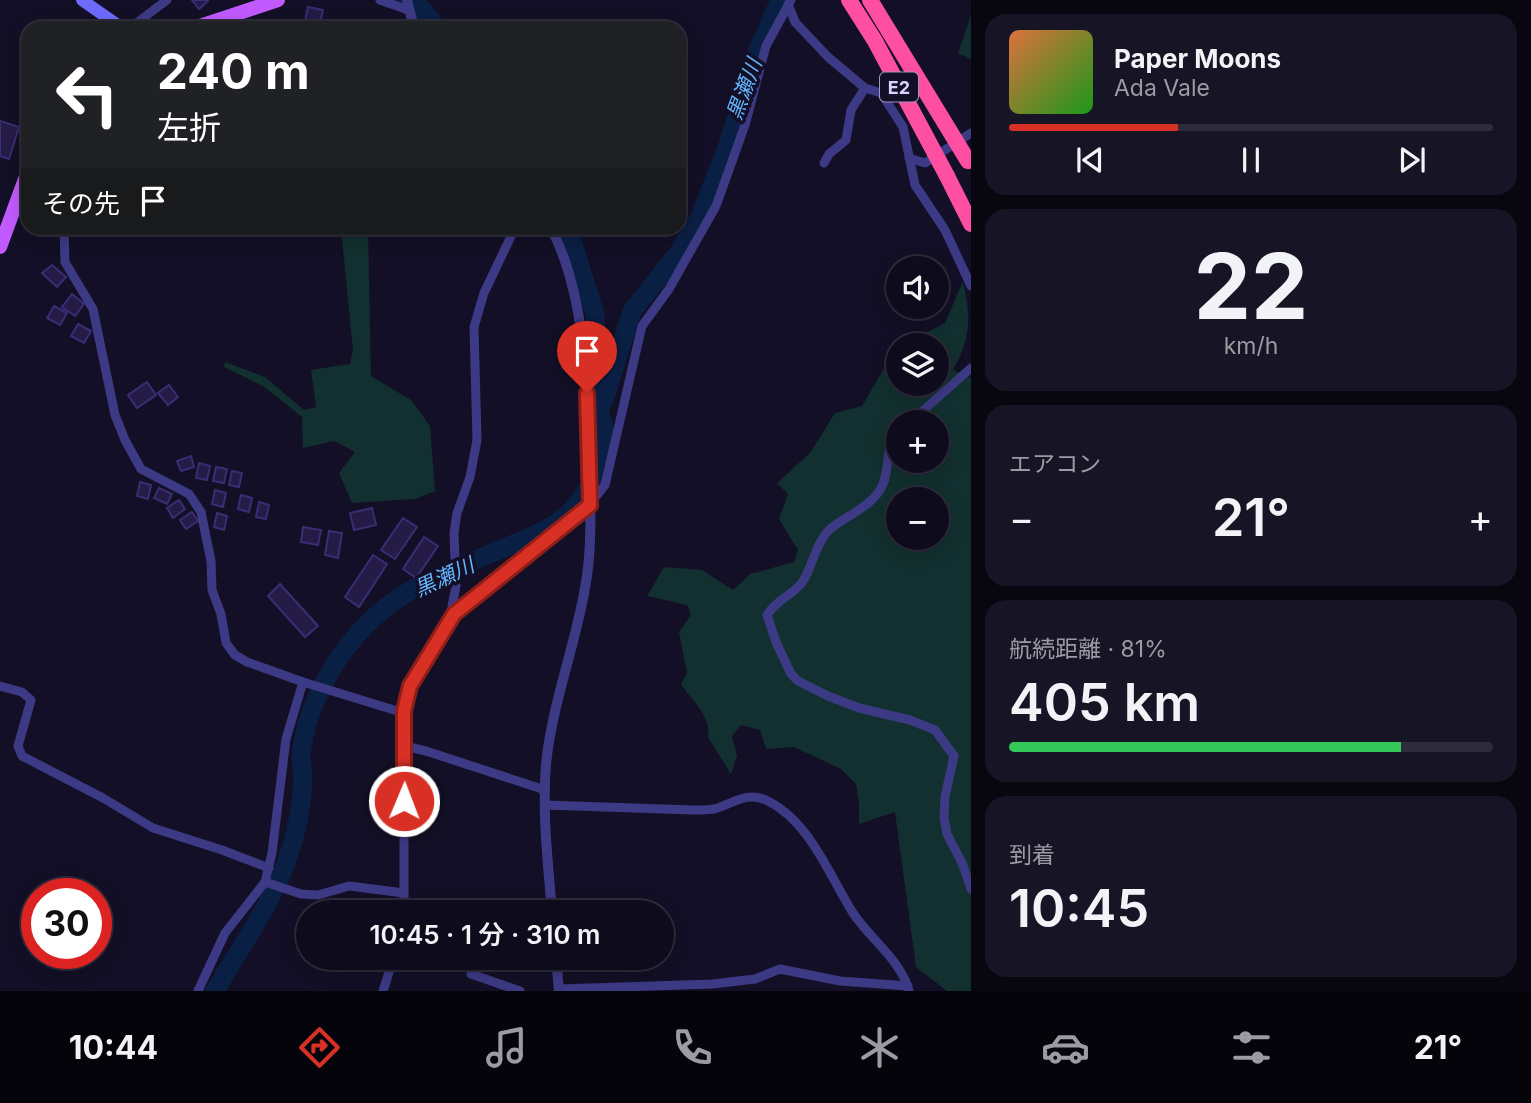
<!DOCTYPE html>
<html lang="ja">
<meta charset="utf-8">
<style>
body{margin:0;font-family:Inter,"Noto Sans JP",sans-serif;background:#171425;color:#f1f3f6;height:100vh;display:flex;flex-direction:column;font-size:26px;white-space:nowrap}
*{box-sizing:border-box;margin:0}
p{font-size:23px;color:#9b9ba3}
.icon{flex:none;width:38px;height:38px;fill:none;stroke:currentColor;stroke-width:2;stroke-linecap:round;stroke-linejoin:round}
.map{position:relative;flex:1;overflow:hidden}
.sheet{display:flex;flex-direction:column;gap:14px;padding:14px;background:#08060f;width:560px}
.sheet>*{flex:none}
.guide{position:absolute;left:21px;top:21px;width:665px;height:214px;border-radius:21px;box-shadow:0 4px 18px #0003,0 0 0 2px #2e2b3b;background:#202124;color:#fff;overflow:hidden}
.tools{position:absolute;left:886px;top:256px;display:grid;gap:14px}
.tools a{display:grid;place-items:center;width:63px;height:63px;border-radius:50%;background:#0e0b1c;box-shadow:0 4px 18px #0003,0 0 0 2px #2e2b3b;font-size:35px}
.speed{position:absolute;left:21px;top:878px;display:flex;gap:14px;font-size:35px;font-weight:700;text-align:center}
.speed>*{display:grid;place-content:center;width:91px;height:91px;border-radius:50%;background:#0e0b1c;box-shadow:0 4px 18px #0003,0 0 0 2px #2e2b3b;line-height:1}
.speed .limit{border:10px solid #d22;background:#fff;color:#111}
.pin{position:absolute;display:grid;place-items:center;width:60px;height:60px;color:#fff;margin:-72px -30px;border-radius:50% 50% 50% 0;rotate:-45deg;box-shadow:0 0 7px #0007}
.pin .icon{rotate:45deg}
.me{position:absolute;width:77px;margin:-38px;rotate:1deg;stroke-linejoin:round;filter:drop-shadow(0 0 5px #0008)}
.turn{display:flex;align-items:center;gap:24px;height:147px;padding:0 21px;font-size:32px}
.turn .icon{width:91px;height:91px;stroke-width:2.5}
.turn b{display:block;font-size:49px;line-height:60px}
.then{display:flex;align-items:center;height:66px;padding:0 21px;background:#0003;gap:14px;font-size:26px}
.big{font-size:52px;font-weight:600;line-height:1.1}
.sheet .card{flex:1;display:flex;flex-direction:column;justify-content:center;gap:10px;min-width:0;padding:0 24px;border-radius:21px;background:#171425}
.sheet .dial{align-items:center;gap:0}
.dial b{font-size:91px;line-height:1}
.song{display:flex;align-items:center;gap:21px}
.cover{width:84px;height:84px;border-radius:10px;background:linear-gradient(135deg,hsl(20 70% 55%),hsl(120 70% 35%))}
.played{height:7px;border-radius:4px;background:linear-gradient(90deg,#d93025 35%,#2e2b3b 35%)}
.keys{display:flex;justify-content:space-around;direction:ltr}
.heat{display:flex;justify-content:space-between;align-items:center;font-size:38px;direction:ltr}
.charge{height:10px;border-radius:5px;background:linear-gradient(90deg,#34c759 81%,#2e2b3b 0)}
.trip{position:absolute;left:296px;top:900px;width:378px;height:70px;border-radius:35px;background:#0e0b1c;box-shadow:0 4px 18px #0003,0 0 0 2px #2e2b3b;font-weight:600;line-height:70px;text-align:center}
.tabs{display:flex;height:112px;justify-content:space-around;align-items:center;background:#06040b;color:#9b9ba3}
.tabs .icon{width:49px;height:49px}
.tabs .active{color:#d93025}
.tabs b{font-size:32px;color:#f1f3f6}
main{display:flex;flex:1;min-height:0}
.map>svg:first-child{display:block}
</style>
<main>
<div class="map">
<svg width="971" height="991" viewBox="0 0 971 991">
<rect width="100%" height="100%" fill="#130f26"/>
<g fill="#12302f" fill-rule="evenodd">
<path d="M971 15V59L958 53Z"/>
<path d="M341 228H368L371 376 411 400 430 426 435 491 415 499 352 503 339 473 355 452 334 441 303 448 302 417 263 386 224 367 225 362 265 377 304 410 316 407 311 370 350 364 353 350Z"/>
<path d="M963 281C971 318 971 337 953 370L971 378V991H947L916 967 895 812 859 824V803L856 784 841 769 794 747 766 749 760 730 741 725 732 736 737 756 731 774 708 737C711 715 692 701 681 684L687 673 679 632 691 615 687 605 647 596 664 567 702 570 733 590 750 574 794 562 798 550 779 519 788 494 777 483 810 453 835 413 862 406 896 348 898 347V383H936V345H902L945 323ZM898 422H936V460H898ZM898 499H936V537H898Z"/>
</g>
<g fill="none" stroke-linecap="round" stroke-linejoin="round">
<g stroke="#0a1f44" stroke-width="19">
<path d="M400 0 422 9 438 28"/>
<path d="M604 400 632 311 679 252 700 216 726 151 757 53 780 0"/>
<path d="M215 991C241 946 274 901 290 851 298 828 303 798 303 773 303 768 301 763 301 757 305 704 340 646 380 612 414 582 470 563 511 545 533 536 554 528 571 511 584 498 594 479 600 462 605 446 608 431 600 416L595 314 568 228"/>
</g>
</g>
<g fill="#241b47" stroke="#3b2d73" stroke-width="2">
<path d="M192 0H207L208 1 199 9Z"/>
<path d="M308 7 323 10 320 23 305 20Z"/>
<path d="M0 121 19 127 9 159 0 156Z"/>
<path d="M52 265 66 277 57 287 42 273Z"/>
<path d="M72 294 84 304 75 316 62 307Z"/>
<path d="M54 306 67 313 60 325 47 318Z"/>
<path d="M78 324 91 331 84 343 71 336Z"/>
<path d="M147 382 156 395 137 408 128 395Z"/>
<path d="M169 385 178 397 168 405 158 393Z"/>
<path d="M191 456 194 467 181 471 177 461Z"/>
<path d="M199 463 210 466 207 480 196 478Z"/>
<path d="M216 467 227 469 224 483 213 481Z"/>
<path d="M232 471 242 473 239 487 229 485Z"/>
<path d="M140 482 151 485 148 499 137 496Z"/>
<path d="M159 488 172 494 167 504 154 498Z"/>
<path d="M215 490 226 493 223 507 212 504Z"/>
<path d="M241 495 252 498 249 512 238 509Z"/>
<path d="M179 500 185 509 173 518 167 508Z"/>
<path d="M259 502 269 505 266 519 256 517Z"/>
<path d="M372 508 376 525 354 530 350 513Z"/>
<path d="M192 512 198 521 186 529 180 520Z"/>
<path d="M217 513 227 516 224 530 214 527Z"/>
<path d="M403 518 417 527 395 559 381 550Z"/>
<path d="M303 527 321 530 318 545 301 542Z"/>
<path d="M329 531 342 533 338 558 325 555Z"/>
<path d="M424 537 438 546 416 578 403 569Z"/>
<path d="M373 555 387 564 359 607 345 597Z"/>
<path d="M280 584 318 626 305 637 268 596Z"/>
</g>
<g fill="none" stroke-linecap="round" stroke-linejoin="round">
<g stroke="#3d3a85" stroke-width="9">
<path d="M380 0 408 10"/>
<path d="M788 4 795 22 828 57 865 88 881 93 903 127 915 185 945 230 971 286"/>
<path d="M130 28 167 0"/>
<path d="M909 158 925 163 971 133"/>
<path d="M824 163 829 154 846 140 851 110 865 88"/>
<path d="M64 228 65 262 93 309 115 415 125 440 141 469 189 494 201 512 211 561 212 590 221 614 226 643 235 655 247 662 303 682 394 710 404 711"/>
<path d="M910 422 971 368"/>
<path d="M898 433C885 445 890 468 883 484 874 506 847 515 830 529 814 544 811 575 799 586 787 598 777 600 767 615L776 642 791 674 798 681 828 696 859 708 910 720 935 730 954 756 945 797 944 818 947 834 962 863 971 889"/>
<path d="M454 614 452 606 456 586 454 533 457 513 470 477 477 440 474 327 484 293 515 228"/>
<path d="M0 686 22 692 31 700 18 746 22 756 103 798 153 828 222 850 269 868"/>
<path d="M405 746 426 751 545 790"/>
<path d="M545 805 693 810C700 810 708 810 714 809 732 804 747 791 766 800 810 821 829 875 853 913 870 939 901 960 909 991"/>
<path d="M265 882 301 894 318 895 349 886 404 893"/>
<path d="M405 908 441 912"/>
<path d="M404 912V711L410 686 454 614 590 504 605 485 642 326 669 289 716 206 745 125 766 46 791 0"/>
<path d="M471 974 520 991"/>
<path d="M559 989 713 984 755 979 780 969 840 981 908 986"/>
<path d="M198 991 225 933 265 882 272 853 286 739 303 682"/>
<path d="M383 991 394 957"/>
</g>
<g stroke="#3d3a85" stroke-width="10">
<path d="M407 0 414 28"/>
<path d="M551 228C586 295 587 386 589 461 590 503 593 546 585 588 575 647 552 704 546 764 542 813 548 863 552 912"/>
<path d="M556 957 559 991"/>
</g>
<path stroke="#6f6bff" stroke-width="12" d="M82 0 122 28"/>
<g stroke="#c25bff" stroke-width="14">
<path d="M194 28 278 0"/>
<path d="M0 247 28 171"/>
</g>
<path stroke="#ff4fa3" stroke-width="16" d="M947 176 971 224"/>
<g stroke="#ff4fa3" stroke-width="16">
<path d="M849 0 875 41 947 176"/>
<path d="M870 0 968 161"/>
</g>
</g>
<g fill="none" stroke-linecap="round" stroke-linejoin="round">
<defs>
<path id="route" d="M404 801V711L410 686 454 614 590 505 587 393"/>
</defs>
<use href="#route" stroke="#8d1f18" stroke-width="18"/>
<use href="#route" stroke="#d93025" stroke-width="12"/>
</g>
<g text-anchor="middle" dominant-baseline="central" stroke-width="7" stroke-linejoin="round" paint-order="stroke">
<rect fill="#130f26" stroke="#9e99be" stroke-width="2" x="880" y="72.5" width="38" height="29" rx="5"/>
<g font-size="18" font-weight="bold" fill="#d9d4ff">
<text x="899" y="87">E2</text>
</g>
<g font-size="21" font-style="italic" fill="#62b6ff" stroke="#130f26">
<text transform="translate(744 89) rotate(-70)">黒瀬川</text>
<text transform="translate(444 577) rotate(-25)">黒瀬川</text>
</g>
</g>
</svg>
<div class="tools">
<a><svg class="icon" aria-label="sound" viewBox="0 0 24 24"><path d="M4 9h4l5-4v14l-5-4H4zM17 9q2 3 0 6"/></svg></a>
<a><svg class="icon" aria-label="layers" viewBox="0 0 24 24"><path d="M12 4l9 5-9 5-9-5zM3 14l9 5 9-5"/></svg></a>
<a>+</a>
<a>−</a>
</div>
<div class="speed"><div class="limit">30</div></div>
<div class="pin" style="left:587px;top:393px;background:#d93025"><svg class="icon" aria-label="arrive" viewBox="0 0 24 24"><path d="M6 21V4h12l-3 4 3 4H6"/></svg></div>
<svg class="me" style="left:404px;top:801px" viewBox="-20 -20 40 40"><circle r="17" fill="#d93025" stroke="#fff" stroke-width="3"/><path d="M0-11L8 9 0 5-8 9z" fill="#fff"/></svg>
<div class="trip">10:45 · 1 分 · 310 m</div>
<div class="guide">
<div class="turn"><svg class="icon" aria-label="left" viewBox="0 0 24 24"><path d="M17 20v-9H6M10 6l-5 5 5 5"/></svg><div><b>240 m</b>左折</div></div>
<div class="then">その先<svg class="icon" aria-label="arrive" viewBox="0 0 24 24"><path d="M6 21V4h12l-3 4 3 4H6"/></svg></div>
</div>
</div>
<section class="sheet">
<div class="card">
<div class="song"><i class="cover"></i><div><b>Paper Moons</b><p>Ada Vale</p></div></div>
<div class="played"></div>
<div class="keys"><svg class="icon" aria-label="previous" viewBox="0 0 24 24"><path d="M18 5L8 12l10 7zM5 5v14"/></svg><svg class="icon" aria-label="pause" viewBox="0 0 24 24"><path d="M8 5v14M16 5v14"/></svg><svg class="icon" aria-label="next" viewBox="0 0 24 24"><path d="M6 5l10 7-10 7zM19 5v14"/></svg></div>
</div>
<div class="card dial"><b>22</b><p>km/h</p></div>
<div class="card"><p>エアコン</p>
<div class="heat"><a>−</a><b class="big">21°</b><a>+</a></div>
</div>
<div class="card"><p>航続距離 · 81%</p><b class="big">405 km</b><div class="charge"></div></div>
<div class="card"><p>到着</p><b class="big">10:45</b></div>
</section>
</main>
<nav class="tabs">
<b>10:44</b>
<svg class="icon active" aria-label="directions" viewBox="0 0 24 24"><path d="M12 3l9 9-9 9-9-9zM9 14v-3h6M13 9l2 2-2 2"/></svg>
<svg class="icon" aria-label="music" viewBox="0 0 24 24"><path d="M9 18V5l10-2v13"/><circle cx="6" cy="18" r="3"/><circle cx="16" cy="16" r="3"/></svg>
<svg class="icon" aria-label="phone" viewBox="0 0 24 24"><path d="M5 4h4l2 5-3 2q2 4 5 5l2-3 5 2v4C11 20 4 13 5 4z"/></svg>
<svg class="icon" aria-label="climate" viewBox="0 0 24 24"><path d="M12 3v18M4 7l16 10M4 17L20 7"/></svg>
<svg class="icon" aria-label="car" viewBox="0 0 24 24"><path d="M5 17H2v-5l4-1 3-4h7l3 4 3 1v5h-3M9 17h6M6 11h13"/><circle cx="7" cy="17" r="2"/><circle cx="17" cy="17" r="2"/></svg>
<svg class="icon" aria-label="filters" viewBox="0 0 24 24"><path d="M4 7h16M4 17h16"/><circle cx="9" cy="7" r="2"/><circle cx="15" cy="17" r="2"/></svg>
<b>21°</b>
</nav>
